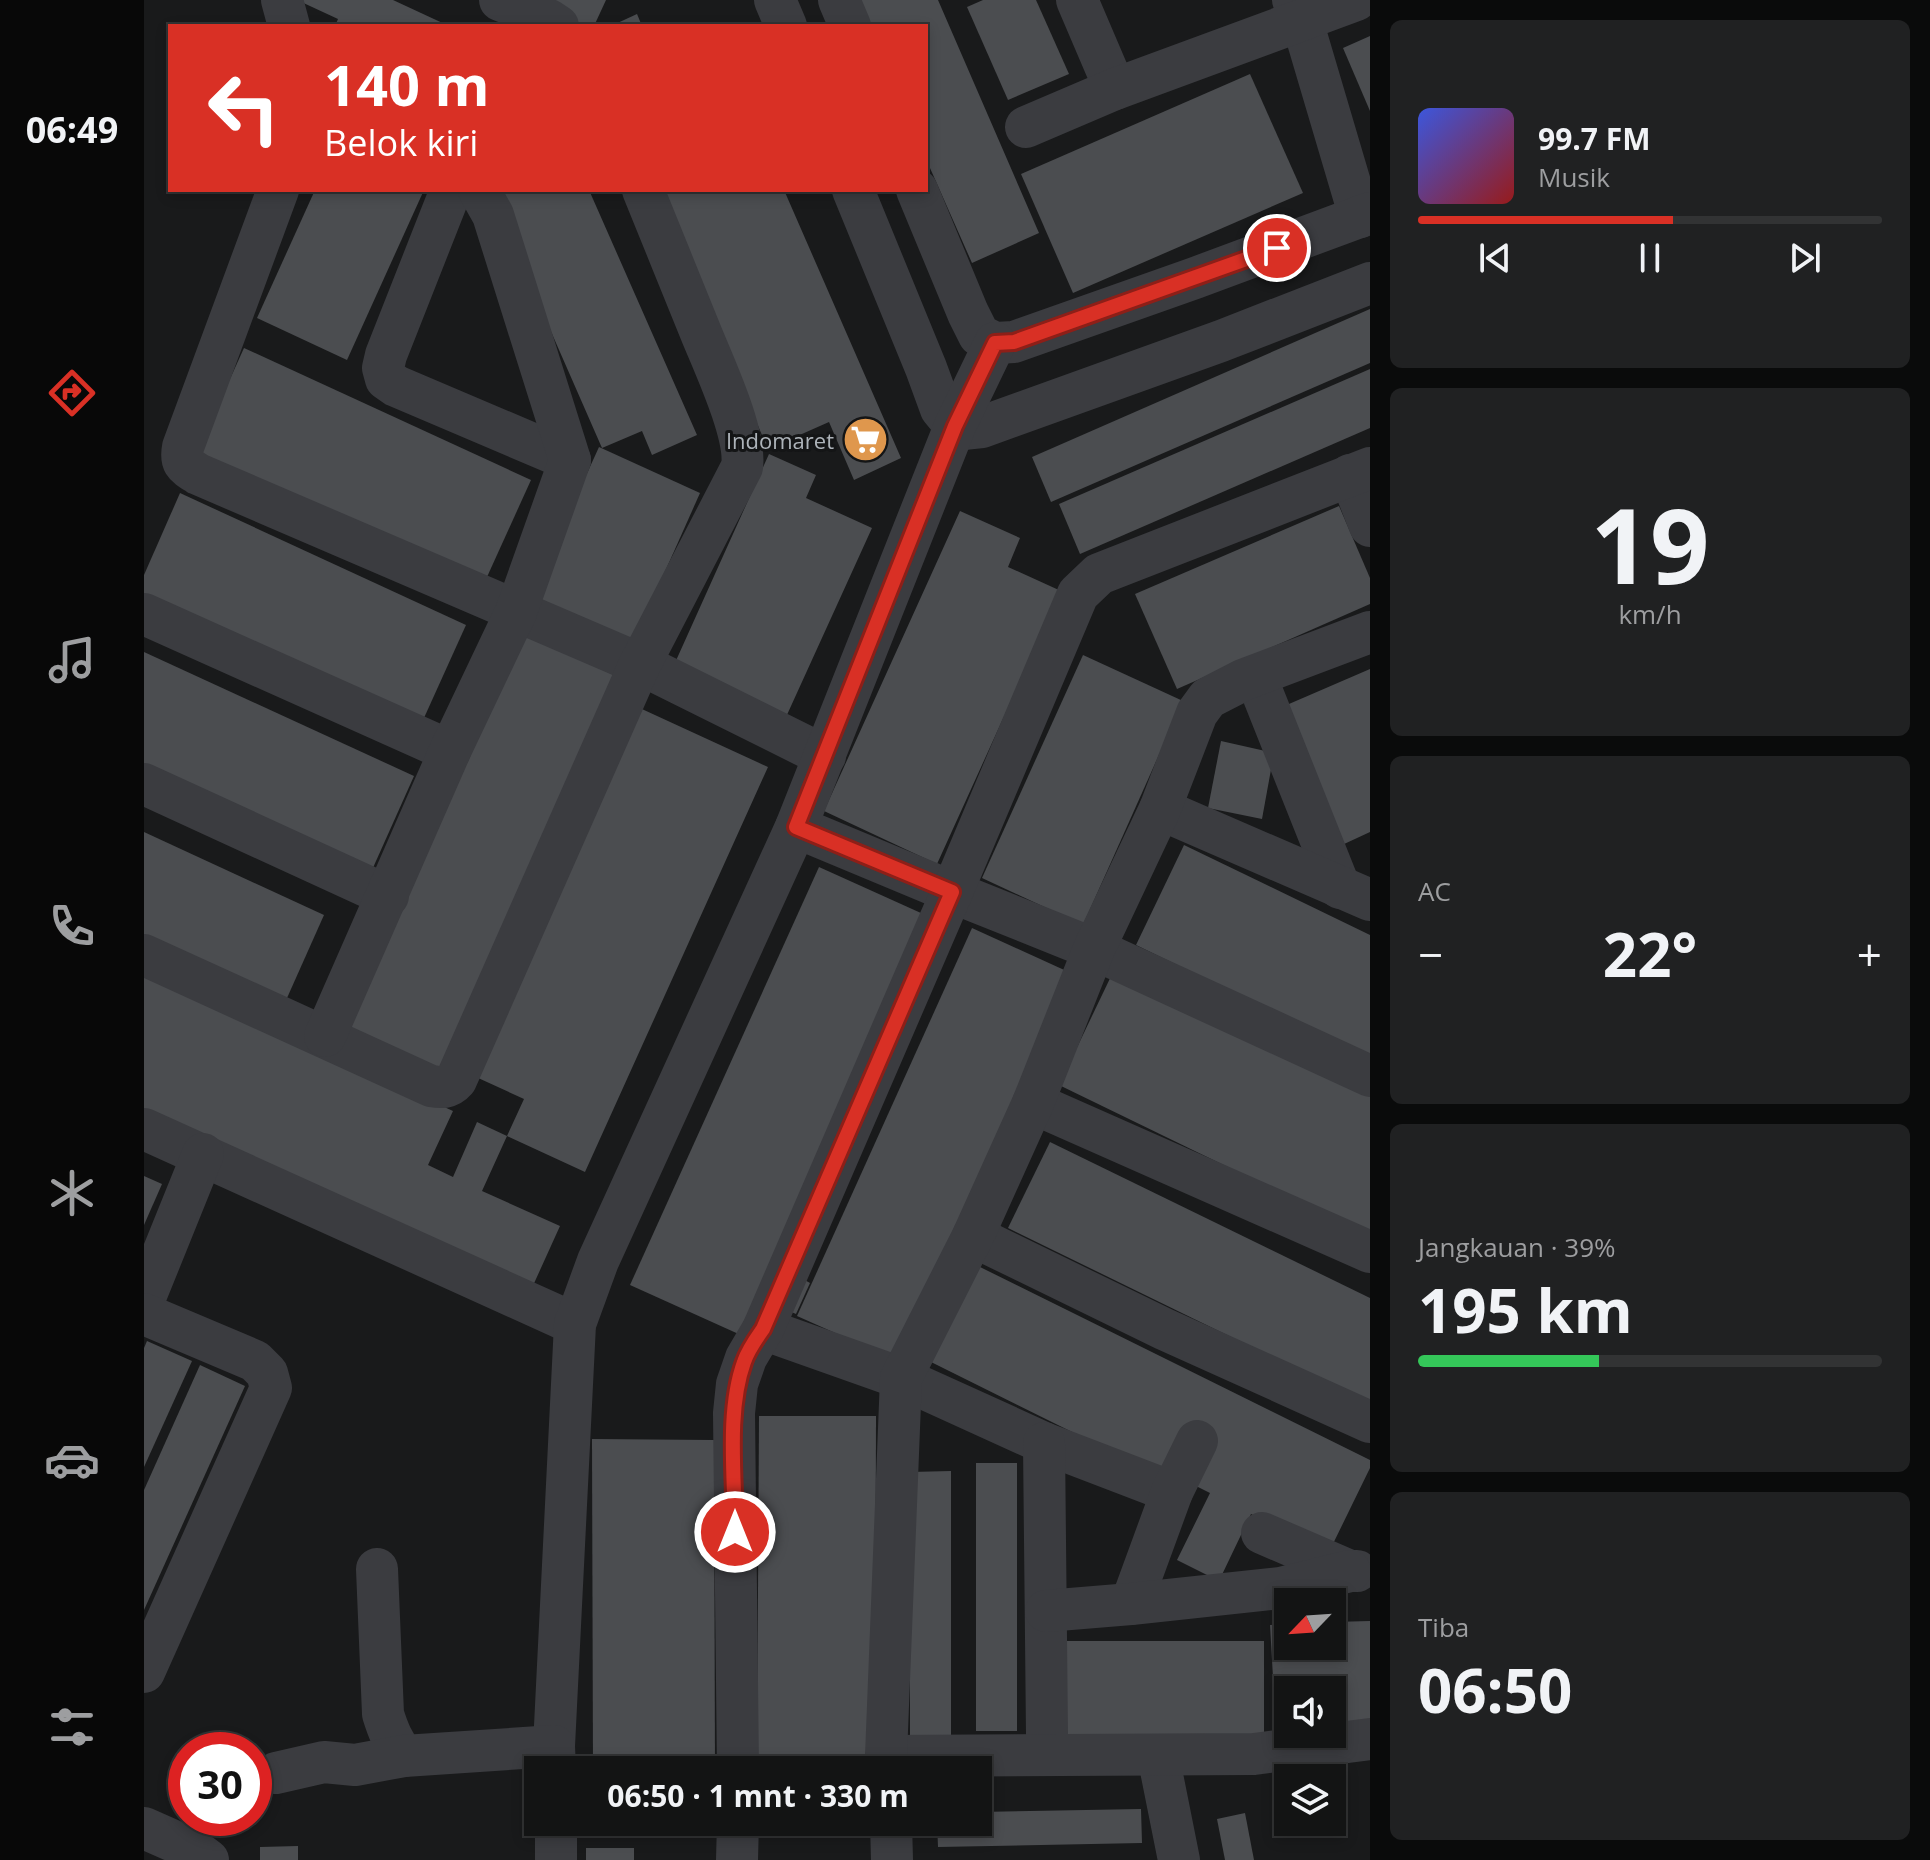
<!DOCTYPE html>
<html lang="id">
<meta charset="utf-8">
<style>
body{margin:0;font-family:"Open Sans",sans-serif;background:#202122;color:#f1f3f6;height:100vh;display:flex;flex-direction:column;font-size:30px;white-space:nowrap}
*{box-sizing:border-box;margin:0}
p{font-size:26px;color:#9d9ea0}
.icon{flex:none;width:44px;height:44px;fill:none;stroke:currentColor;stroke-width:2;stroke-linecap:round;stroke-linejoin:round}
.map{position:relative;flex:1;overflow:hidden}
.side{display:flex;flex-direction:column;gap:20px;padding:20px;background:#0a0b0b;width:560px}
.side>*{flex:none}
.top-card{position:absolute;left:24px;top:24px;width:760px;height:168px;border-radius:0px;box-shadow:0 4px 12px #0003,0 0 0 2px #323334;background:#d93025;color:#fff;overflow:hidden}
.needle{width:52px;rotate:245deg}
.buttons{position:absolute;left:1130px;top:1588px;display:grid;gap:16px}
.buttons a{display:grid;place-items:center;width:72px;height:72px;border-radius:0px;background:#131414;box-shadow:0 4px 12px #0003,0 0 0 2px #323334;font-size:40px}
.speed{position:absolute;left:24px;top:1732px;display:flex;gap:16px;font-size:40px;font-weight:700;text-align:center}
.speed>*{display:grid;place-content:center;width:104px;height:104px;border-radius:50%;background:#131414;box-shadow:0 4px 12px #0003,0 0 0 2px #323334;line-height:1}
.speed .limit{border:12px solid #d22;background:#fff;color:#111}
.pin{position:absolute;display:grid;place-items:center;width:68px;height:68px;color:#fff;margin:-34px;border:4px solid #fff;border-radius:50%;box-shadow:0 2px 8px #0007}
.me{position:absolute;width:88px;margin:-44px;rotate:0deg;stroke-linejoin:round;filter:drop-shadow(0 0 6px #0008)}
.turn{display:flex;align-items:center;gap:28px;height:168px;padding:0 24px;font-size:36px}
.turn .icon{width:104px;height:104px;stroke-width:2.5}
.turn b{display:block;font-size:56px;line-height:68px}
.big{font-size:60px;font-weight:700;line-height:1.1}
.side .widget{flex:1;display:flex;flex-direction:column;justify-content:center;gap:12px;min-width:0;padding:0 28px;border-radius:12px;background:#202122}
.side .dial{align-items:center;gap:0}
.dial b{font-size:104px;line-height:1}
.song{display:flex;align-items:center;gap:24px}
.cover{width:96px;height:96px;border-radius:12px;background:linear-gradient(135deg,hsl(230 70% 55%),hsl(0 70% 35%))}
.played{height:8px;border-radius:4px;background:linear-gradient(90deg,#d93025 55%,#323334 55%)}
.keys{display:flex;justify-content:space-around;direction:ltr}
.heat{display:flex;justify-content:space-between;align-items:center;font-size:44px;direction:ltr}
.charge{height:12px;border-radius:6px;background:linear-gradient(90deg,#34c759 39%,#323334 0)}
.trip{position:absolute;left:380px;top:1756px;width:468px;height:80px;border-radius:0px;background:#131414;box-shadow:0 4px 12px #0003,0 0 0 2px #323334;font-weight:700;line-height:80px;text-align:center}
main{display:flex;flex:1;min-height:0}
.dock{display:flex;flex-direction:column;width:144px;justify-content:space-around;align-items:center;background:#080808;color:#9d9ea0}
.dock .icon{width:56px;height:56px}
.dock .selected{color:#d93025}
.dock b{font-size:36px;color:#f1f3f6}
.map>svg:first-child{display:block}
</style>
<main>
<nav class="dock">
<b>06:49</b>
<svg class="icon selected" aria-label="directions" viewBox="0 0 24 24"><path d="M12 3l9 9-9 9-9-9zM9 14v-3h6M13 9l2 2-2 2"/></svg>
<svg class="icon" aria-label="music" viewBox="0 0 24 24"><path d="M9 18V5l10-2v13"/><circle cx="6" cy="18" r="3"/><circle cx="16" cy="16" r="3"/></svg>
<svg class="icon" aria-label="phone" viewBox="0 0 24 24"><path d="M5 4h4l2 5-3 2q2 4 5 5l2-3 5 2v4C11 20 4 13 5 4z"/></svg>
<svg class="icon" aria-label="climate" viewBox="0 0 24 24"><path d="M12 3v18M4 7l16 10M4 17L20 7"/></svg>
<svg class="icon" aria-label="car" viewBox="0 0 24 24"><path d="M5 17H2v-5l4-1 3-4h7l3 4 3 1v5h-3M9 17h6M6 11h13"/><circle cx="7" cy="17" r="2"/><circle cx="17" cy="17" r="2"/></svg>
<svg class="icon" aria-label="filters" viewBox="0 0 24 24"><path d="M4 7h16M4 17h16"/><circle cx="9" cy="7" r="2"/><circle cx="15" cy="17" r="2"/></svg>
</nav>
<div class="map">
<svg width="1226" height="1860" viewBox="0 0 1226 1860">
<rect width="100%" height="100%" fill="#191a1b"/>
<g fill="#4b4d50">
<path d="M153 0H249L305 26H191L194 19Z"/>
<path d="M371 0H462L450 26H426Z"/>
<path d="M713 0H794L895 233 828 263 782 159V26H724Z"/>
<path d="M839 0H892L925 74 864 100 823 7Z"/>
<path d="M493 14 498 26H467Z"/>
<path d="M1226 36V111L1199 48Z"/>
<path d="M1106 74 1159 193 929 293 877 174Z"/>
<path d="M171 190H280L203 360 113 318Z"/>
<path d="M345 190H445L553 435 508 455 498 431 458 448Z"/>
<path d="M513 190H640L757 458 710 480 685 422 624 449Z"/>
<path d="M1226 309V363L907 502 888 457Z"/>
<path d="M100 348 387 480 338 588 51 456Z"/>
<path d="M1226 369V428L936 554 915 504Z"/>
<path d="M455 447 556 493 487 648 385 601Z"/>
<path d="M625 454 672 475 662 498 728 528 642 717 530 665Z"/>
<path d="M36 493 322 625 275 729 0 600V575Z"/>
<path d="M1195 506 1226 578V604L1033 689 991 594Z"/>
<path d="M816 511 876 538 864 567 917 591 793 864 680 811Z"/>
<path d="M377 632 474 677 292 1079 195 1034Z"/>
<path d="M0 652 270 776 228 870 0 766Z"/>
<path d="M939 655 1039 701 939 925 838 878Z"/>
<path d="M1226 669V832L1198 845 1138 707Z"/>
<path d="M487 704 624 767 441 1172 363 1136 338 1191 416 1226 387 1290 0 1112V969L309 1111 284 1165 309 1177 333 1122 363 1136 380 1099 321 1072Z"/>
<path d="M1077 741 1130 753 1118 819 1064 808Z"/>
<path d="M0 832 180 915 139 1007 0 943Z"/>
<path d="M1040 845 1226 935V1059L992 945Z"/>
<path d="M675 867 788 918 599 1336 486 1285Z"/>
<path d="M828 928 929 974 754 1361 653 1316Z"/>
<path d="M970 970 1226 1095V1236L915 1085Z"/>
<path d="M906 1142 1226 1298V1405L864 1228Z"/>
<path d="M0 1176 18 1184 0 1225Z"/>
<path d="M834 1266 1226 1460V1468L1185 1552 1107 1514 1075 1581 1033 1560 1066 1493 1048 1484 1019 1477 787 1362Z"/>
<path d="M650 1274 666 1283 652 1314 634 1306Z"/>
<path d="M3 1341 48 1361 0 1467V1348Z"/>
<path d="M56 1365 101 1386 0 1610V1490Z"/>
<path d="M615 1416H732L731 1770H613Z"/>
<path d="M448 1439 570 1440 571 1770H449Z"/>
<rect x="832" y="1463" width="41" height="268"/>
<path d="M807 1471V1740L766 1739V1472Z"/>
<path d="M1226 1621V1726L1188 1727V1690H1144V1729L1132 1730 1126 1625 1144 1624V1646H1188V1622Z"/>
<path d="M913 1641H1120V1744L913 1743Z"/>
<path d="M997 1809 998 1843 794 1847 793 1822H834V1812Z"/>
<path d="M1101 1813 1110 1860H1081L1073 1819Z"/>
<path d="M154 1846V1860H116V1847Z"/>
<rect x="442" y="1848" width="48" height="12"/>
</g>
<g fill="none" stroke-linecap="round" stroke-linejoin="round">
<g stroke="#3b3c40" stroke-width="42">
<path d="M138 0 145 26"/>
<path d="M356 0 405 20 414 26"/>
<path d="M631 0 642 26"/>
<path d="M695 0 706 26"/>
<path d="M933 0 971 89"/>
<path d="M1149 0 1158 21 1216 217"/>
<path d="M882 127 971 89 1212 0"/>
<path d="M134 190 39 447C36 463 40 465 54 474L496 664 681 756"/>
<path d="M307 190 242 355 239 368 242 379 252 386 426 460"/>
<path d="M709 190 782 368 797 409 811 426 819 429 838 427 1077 341 1226 283"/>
<path d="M773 190 824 313 835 335 851 343 870 342 1051 278 1226 213"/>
<path d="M1206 475 1226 526"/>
<path d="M0 614 306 751"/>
<path d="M1112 677 1196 888"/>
<path d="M0 784 244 896"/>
<path d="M1016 809 1226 900"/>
<path d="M652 827 808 892 950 949 1226 1076"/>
<path d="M0 955 287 1086C298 1088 305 1088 312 1080L496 664 598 467C603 435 570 365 557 333 538 285 518 238 499 190"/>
<path d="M181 1036 306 751 372 612 426 460 349 215 335 190"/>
<path d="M889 1103 1226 1252"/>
<path d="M0 1129 431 1324"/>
<path d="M829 1236 1020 1329 1226 1422"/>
<path d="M0 1300 59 1154"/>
<path d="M0 1314 111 1361 123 1373 127 1388 0 1672"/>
<path d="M619 1329 757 1378 900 1443 1028 1492"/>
<path d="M900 1443 903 1735"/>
<path d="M1118 1533 1206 1571H1213"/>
<path d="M233 1569 239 1714C244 1730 249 1743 260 1756"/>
<path d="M987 1604 1028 1492 1053 1441"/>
<path d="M902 1611 987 1604 1137 1588 1206 1571"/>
<path d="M1014 1755 1035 1860"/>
<path d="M742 1756 1110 1754 1226 1739"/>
<path d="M411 1770 410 1746 431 1324 454 1261 652 827 811 426 851 343"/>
<path d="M594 1770 590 1413 593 1384 602 1358 619 1329 808 892 934 594 955 574 1226 468"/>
<path d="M743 1770 742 1756 757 1378 829 1236 889 1103 950 949 1016 809 1053 713 1064 698 1099 680 1226 632"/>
<path d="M132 1773 180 1762 211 1765 260 1756 410 1746"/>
<path d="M747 1822 748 1860"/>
<path d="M0 1828 52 1851 64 1860"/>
<path d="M412 1860V1822"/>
<path d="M593 1860 594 1822"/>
</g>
</g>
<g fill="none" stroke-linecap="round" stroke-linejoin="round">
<defs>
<path id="route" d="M591 1532C591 1479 582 1412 600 1362 604 1350 612 1339 619 1329L808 892 652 827 811 426 851 343 870 342 1133 248"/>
</defs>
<use href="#route" stroke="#8d1f18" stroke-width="20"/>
<use href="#route" stroke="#d93025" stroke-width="14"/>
</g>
<defs>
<symbol id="supermarket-disc" viewBox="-11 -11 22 22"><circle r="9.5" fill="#df974d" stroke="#141516"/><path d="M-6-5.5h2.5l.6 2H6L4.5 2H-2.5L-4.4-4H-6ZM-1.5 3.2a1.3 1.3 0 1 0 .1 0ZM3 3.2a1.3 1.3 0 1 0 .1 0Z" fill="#fff"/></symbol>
</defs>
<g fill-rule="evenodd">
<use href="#supermarket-disc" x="696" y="414" width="51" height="51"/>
</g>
<g text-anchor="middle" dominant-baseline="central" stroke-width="6" stroke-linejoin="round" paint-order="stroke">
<g font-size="22" fill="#adb3b9" stroke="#141516" text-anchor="end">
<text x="690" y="440">Indomaret</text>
</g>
</g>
</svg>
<div class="buttons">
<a><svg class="needle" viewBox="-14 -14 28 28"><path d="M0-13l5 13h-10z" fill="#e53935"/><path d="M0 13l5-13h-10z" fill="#9d9ea0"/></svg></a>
<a><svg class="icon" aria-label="sound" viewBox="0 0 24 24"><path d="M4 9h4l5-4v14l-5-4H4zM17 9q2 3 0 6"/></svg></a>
<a><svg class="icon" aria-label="layers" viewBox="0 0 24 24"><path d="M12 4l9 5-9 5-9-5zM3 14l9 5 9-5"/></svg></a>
</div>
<div class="speed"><div class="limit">30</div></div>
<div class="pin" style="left:1133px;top:248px;background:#d93025"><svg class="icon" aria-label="arrive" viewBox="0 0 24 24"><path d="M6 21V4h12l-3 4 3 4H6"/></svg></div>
<svg class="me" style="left:591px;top:1532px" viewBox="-20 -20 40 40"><circle r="17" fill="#d93025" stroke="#fff" stroke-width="3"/><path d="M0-11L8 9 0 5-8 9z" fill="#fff"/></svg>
<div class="trip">06:50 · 1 mnt · 330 m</div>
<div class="top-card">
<div class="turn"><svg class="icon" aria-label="left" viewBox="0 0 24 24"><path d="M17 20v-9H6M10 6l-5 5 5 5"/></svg><div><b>140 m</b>Belok kiri</div></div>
</div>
</div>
<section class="side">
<div class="widget">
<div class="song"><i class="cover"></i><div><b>99.7 FM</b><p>Musik</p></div></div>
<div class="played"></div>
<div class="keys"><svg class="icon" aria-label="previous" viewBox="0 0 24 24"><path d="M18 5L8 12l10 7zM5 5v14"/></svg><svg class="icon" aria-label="pause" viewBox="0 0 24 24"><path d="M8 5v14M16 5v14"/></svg><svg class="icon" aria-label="next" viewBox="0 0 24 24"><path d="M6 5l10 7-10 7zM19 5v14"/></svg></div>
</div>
<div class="widget dial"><b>19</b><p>km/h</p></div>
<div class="widget"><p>AC</p>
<div class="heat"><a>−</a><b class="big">22°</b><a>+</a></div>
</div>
<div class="widget"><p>Jangkauan · 39%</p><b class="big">195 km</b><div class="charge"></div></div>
<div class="widget"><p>Tiba</p><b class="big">06:50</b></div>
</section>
</main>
